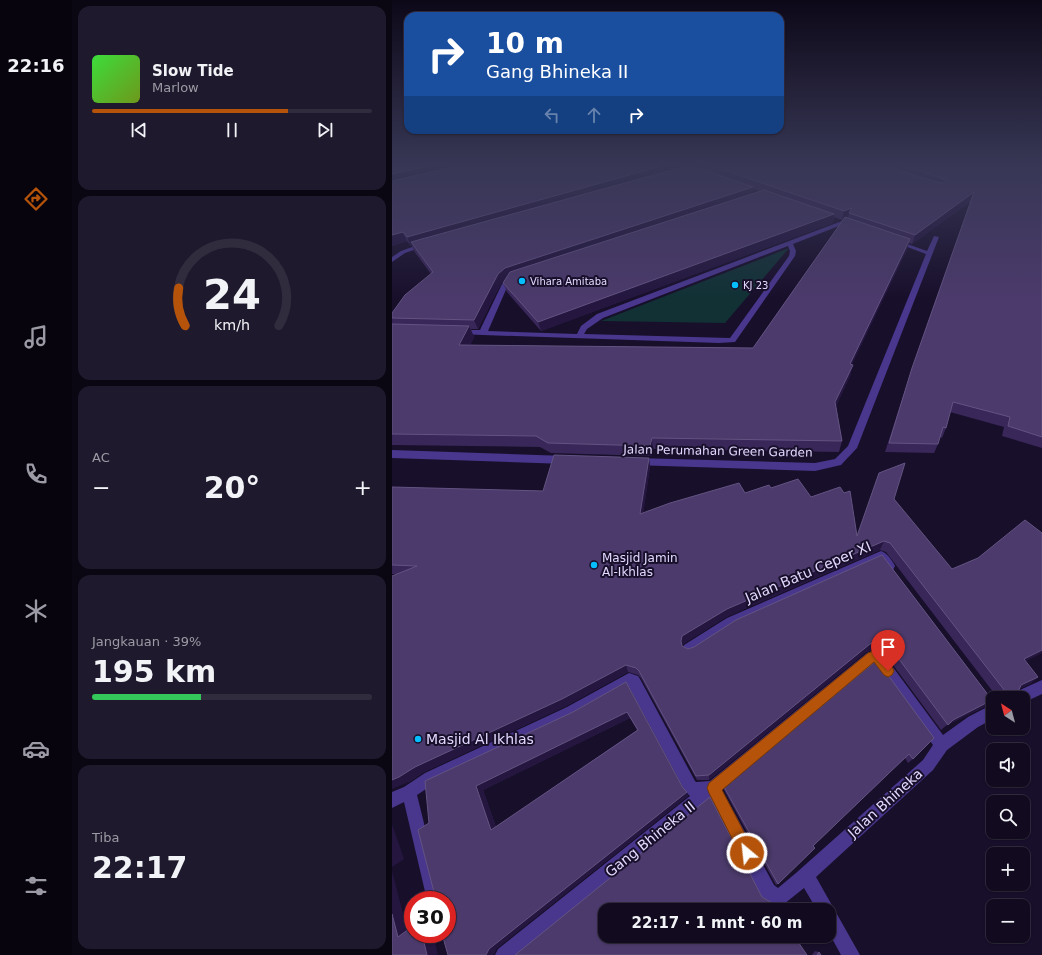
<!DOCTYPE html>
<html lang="id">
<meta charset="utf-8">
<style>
body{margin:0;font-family:"DejaVu Sans",sans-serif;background:#1f192d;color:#f1f3f6;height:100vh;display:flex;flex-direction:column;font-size:15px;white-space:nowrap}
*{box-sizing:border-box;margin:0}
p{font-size:13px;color:#9c9ba5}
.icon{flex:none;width:22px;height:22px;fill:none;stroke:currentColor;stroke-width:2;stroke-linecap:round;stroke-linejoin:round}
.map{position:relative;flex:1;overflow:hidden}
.panel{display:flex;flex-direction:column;gap:6px;padding:6px;background:#0a0612;width:320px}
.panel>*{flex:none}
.top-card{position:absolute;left:12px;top:12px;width:380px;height:122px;border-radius:12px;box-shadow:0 1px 3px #0004,0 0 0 1px #312b3e;background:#1a4fa0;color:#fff;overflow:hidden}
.needle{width:26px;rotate:324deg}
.fabs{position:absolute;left:594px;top:691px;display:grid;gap:8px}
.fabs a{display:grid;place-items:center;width:44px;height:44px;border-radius:8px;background:#120b20;box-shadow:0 1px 3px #0004,0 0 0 1px #312b3e;font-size:20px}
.speed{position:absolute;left:12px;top:891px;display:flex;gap:8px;font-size:20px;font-weight:700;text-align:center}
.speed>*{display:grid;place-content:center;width:52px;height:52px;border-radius:50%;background:#120b20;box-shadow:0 1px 3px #0004,0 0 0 1px #312b3e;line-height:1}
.speed .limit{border:6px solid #d22;background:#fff;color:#111}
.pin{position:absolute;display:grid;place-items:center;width:34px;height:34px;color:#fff;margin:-41px -17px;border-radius:50% 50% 50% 0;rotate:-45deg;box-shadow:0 0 4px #0007}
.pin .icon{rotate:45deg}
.me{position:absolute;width:44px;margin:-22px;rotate:332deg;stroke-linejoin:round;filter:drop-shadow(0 0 3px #0008)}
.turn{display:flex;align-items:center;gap:14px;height:84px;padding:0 16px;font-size:18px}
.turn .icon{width:52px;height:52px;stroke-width:2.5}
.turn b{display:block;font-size:28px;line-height:34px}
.lanes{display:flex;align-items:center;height:38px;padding:0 16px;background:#0003;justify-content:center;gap:20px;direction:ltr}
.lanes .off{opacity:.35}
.big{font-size:30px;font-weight:600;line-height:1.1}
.panel .tile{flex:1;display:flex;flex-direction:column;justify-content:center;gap:6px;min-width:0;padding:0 14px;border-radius:12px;background:#1f192d}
.panel .dial{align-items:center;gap:0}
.dial svg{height:104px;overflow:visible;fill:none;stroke:#312b3e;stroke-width:7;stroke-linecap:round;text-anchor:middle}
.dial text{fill:#f1f3f6;stroke:none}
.song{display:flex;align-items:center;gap:12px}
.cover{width:48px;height:48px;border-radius:6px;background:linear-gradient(135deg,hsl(120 70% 55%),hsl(80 70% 35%))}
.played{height:4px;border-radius:2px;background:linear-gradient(90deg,#b45309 70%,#312b3e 70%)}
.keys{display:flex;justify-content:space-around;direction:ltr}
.heat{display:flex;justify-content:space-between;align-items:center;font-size:22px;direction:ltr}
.charge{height:6px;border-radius:3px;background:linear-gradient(90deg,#34c759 39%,#312b3e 0)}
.trip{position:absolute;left:206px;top:903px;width:238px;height:40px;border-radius:12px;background:#120b20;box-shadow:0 1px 3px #0004,0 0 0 1px #312b3e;font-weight:600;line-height:40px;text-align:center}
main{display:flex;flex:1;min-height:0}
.dock{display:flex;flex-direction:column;width:72px;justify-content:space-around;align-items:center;background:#07040d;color:#9c9ba5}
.dock .icon{width:28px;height:28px}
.dock .selected{color:#b45309}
.dock b{font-size:18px;color:#f1f3f6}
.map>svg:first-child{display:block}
</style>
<main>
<nav class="dock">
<b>22:16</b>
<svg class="icon selected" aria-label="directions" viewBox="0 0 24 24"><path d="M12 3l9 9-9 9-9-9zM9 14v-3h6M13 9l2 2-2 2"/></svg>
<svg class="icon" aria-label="music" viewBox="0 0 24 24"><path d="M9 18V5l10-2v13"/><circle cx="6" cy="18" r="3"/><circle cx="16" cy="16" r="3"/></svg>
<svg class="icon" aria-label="phone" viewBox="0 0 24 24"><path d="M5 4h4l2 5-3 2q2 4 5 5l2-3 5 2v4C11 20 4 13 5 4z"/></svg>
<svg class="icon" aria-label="climate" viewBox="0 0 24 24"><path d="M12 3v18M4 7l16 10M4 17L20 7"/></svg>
<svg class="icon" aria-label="car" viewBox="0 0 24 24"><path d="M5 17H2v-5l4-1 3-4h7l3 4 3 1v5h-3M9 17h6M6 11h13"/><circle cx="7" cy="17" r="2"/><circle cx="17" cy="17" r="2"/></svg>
<svg class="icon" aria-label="filters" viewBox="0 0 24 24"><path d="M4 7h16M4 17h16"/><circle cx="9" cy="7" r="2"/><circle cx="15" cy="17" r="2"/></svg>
</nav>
<section class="panel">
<div class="tile">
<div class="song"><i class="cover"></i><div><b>Slow Tide</b><p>Marlow</p></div></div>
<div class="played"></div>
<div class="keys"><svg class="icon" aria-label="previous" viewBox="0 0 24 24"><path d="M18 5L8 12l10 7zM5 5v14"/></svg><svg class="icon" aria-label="pause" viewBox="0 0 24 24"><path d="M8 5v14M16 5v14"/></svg><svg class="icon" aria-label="next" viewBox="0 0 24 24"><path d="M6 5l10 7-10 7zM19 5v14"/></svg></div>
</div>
<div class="tile dial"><svg viewBox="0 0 100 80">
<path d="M14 69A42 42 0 1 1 86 69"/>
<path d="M14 69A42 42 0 0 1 9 40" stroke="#b45309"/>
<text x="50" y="56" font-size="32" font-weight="700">24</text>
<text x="50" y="72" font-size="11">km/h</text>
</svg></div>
<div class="tile"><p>AC</p>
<div class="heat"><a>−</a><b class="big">20°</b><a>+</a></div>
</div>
<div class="tile"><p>Jangkauan · 39%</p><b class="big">195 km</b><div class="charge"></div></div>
<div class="tile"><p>Tiba</p><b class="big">22:17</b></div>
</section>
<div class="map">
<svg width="650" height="955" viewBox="0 0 650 955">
<rect width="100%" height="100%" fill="#180f2b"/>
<path fill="#113135" d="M397 248 333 323 209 321Z"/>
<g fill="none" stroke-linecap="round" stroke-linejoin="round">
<g fill="#48378d" fill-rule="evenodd">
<path d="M450 221 453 223 452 224 401 244 404 251 403 256 343 342 327 343 91 335 66 334 62 332 66 330H88L110 284 121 276 126 277 116 285 96 331 185 334 189 326 205 314ZM396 246 398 251 397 256 338 338 192 334 195 329 211 318Z"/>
<path d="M542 236 547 237 465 448 449 465 423 471 241 465 239 462 241 459 244 458 423 463 443 459 456 446 534 254 502 242 507 241 535 251Z"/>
<path d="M34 242 36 243V245L13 253 0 262V257L9 251Z"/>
<path d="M0 450 174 456 177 457 179 460 177 463 174 464 0 458Z"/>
<path d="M489 551C495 553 500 560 503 566L501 570C494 572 491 567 487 562L343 626 302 653 297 655 292 653 291 649 292 645 335 618Z"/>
<path d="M484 650 492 655 551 735 576 717 601 704V719L586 727 555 750 541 770 424 877 468 955H449L437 933V910H425L412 888 392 904 386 906 370 897 319 799 126 955H103L106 949 298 796 293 791 237 687 185 717 43 783 25 795 51 900H35L12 802 0 808V792L12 787 33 773 175 707 237 673 246 676 248 679 303 781 304 782 318 781 475 653ZM482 663 541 745 531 760 404 873 386 888 382 885 330 790Z"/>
<path d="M650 680V694L631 703V698H619L621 693Z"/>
</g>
</g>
<g fill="#392759" fill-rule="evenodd">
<path d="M0 164H306L301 166 307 168V164H650V448L610 436 612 427 558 412 554 428 550 438 548 437 546 444 542 453 493 452 517 378 579 201 520 244 517 243 515 249 460 364 458 376 444 406 450 441 447 452 261 449 260 456 159 453 148 447 0 445V313L39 274 22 251 20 246H19L15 241 0 246ZM361 189 368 191 360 194ZM442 217 450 220H451L361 348 78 345 82 337 79 329H86L109 283 115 277 111 283 115 292 149 331 441 223Z"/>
<path d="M257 458 258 467 251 513 379 488 419 497 465 536 502 499 646 677 638 684 628 688 618 698H605V697L494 552 488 550 334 617 291 644 290 646 296 649 302 647 490 555 600 700 592 707 555 725 549 730 493 654 484 649 474 652 317 780H305L249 678 246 675 236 672 174 706 32 772 17 782 5 574H0V487L151 491Z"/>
<path d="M485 660 521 759 516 763 513 758 495 775 421 846 386 884 384 885 332 790V787Z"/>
<path d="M234 682 291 788 296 796 105 948 37 823 181 712ZM238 718 245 730 104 827 91 790Z"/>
<path d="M423 951 427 952 429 955H420Z"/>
</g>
<g fill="#24163f">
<path d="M47 164H86L0 183V174Z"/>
<path d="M277 164H306L21 246 19 242 20 246H19L15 237Z"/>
<path d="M361 187 360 195 116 277 109 283 86 329 82 320 106 274 113 268Z"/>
<path d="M582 192 579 201 520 244 523 235Z"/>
<path d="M460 208 457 213 456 218 450 220 452 211Z"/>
<path d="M442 214 441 223 149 331 146 322Z"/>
<path d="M11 232 15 241 0 246V235Z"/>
<path d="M518 239 515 249 455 375 458 364Z"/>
<path d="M77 326 82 337 72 356 67 345Z"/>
<path d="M461 365 458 376 441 413 443 402Z"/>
<path d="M260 438 261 449 260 456 258 446Z"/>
<path d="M257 458 258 467 250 523 248 514Z"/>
<path d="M492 541 488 550 334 617 291 644 290 649 289 641 290 636 335 609Z"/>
<path d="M488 641 484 649 474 652 317 780V775L478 644Z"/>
<path d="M650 650V653L624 666 632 659Z"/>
<path d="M234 665 236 672 174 706 32 772 17 782 0 789V780L23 767Z"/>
<path d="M646 677 638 684 620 692 629 685Z"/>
<path d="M626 692 618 698H614L615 697Z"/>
<path d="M600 700 592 707 555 725 561 720Z"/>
<path d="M235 712 238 718 91 790 106 833 99 830 84 786Z"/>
<path d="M295 792 296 796 105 948 102 955H94L97 949Z"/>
<path d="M0 824 12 859 0 867Z"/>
<path d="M0 871 17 937H6L0 914Z"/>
<path d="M30 934H41L46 955H35Z"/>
</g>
<g fill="#4b3a6b" stroke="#635382" fill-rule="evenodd">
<path d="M0 164H47L0 174Z"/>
<path d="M73 164H277L15 237 11 232 0 235V181Z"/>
<path d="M314 164H487L548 183 554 182 555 180 505 164H650V437L616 426 618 417 561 402 554 428 551 427 546 444 497 443 520 368 582 192 523 235 457 213 460 208 452 211Z"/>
<path d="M298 165 361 187 113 268 106 274 82 320 0 318V313L13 295 41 272 19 242Z"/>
<path d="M372 190 442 214 146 322 111 283 118 272Z"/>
<path d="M453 217 518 239 458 364 461 365 443 402 450 441 260 438 258 446 156 443 144 436 0 434V324L77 326 67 345 361 348Z"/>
<path d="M162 455 257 458 248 514 278 503 347 483 353 493 377 485 379 488 406 479 419 497 448 487 452 493 458 491 465 536 487 473 513 463 502 499 560 569 586 558 633 520 650 533V650L632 659 646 677 629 685 626 692 615 697 613 694 611 695 613 691 498 543 492 541 335 609 290 636 289 641 290 646 296 649 302 647 344 620 490 555 600 700 561 720 556 725 498 647 488 641 478 644 317 775 304 776 247 671 244 668 234 665 170 699 23 767 7 777 0 780V576L25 566 0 565V487L151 491Z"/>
<path d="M485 660 542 738 521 759 517 754 495 775 421 846 423 848 386 884 332 787Z"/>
<path d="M234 682 291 788 295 792 97 949 94 955H56L50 934H55V900H44L26 830 37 823 33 781 181 712ZM235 712 246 730 99 830 84 786Z"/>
<path d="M318 797 370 897 382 904 381 905 384 910H213V936H402L415 955H123Z"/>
<path d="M0 914 6 937 21 926V934H30L35 955H0Z"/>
<path d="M427 952 429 955H425Z"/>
</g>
<linearGradient id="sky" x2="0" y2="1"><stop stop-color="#0d0818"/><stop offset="0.55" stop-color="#373755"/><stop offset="1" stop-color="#373755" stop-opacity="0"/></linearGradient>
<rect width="650" height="298" fill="url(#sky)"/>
<path fill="#b45309" stroke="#753606" d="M484 650C492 653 499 663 502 671L500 675 496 677 492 675 482 662 330 790 363 853 361 858 355 860 350 858 317 793 315 788 317 783 476 653Z"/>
<g fill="#05beff" stroke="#180f2b" stroke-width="1.5">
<circle cx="130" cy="281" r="4"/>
<circle cx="343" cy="285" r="4"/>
<circle cx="202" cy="565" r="4"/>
<circle cx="26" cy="739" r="4"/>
</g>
<g text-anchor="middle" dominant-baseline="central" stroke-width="4" stroke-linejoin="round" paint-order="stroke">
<g font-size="10" fill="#e3d9ff" stroke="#180f2b" text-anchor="start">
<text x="138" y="281">Vihara Amitaba</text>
<text x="351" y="285">KJ 23</text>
</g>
<g font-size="12" fill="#e3d9ff" stroke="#180f2b">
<text transform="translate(326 451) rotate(1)">Jalan Perumahan Green Garden</text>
</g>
<g font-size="12" fill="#e3d9ff" stroke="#180f2b" text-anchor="start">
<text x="210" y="558">Masjid Jamin<tspan x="210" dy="14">Al-Ikhlas</tspan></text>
</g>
<g font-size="14" fill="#e3d9ff" stroke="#180f2b">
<text transform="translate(416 572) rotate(-23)">Jalan Batu Ceper XI</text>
<text transform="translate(493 803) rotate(-42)">Jalan Bhineka</text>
<text transform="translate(258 839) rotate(-39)">Gang Bhineka II</text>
</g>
<g font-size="14" fill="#e3d9ff" stroke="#180f2b" text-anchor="start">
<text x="34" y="739">Masjid Al Ikhlas</text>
</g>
</g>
</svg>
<div class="fabs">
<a><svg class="needle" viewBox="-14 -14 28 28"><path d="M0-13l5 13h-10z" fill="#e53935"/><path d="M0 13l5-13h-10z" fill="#9c9ba5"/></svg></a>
<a><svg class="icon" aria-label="sound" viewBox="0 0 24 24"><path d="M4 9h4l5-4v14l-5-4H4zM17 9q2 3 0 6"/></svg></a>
<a><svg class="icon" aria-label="search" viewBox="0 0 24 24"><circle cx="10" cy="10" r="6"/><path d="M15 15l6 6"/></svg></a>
<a>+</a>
<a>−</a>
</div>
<div class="speed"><div class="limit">30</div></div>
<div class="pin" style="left:496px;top:671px;background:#d93025"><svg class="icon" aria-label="arrive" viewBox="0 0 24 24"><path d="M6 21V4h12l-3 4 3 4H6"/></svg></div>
<svg class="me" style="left:355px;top:853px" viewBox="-20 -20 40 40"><circle r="17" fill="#b45309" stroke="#fff" stroke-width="3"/><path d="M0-11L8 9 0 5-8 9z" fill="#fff"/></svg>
<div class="trip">22:17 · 1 mnt · 60 m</div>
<div class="top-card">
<div class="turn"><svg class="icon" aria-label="right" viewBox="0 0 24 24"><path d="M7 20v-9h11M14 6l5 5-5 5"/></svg><div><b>10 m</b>Gang Bhineka II</div></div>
<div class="lanes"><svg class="icon off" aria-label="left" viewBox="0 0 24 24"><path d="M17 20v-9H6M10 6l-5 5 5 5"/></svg><svg class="icon off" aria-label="ahead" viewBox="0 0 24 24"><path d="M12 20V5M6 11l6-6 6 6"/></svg><svg class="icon" aria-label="right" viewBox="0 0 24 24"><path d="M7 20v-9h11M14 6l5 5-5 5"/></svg></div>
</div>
</div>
</main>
